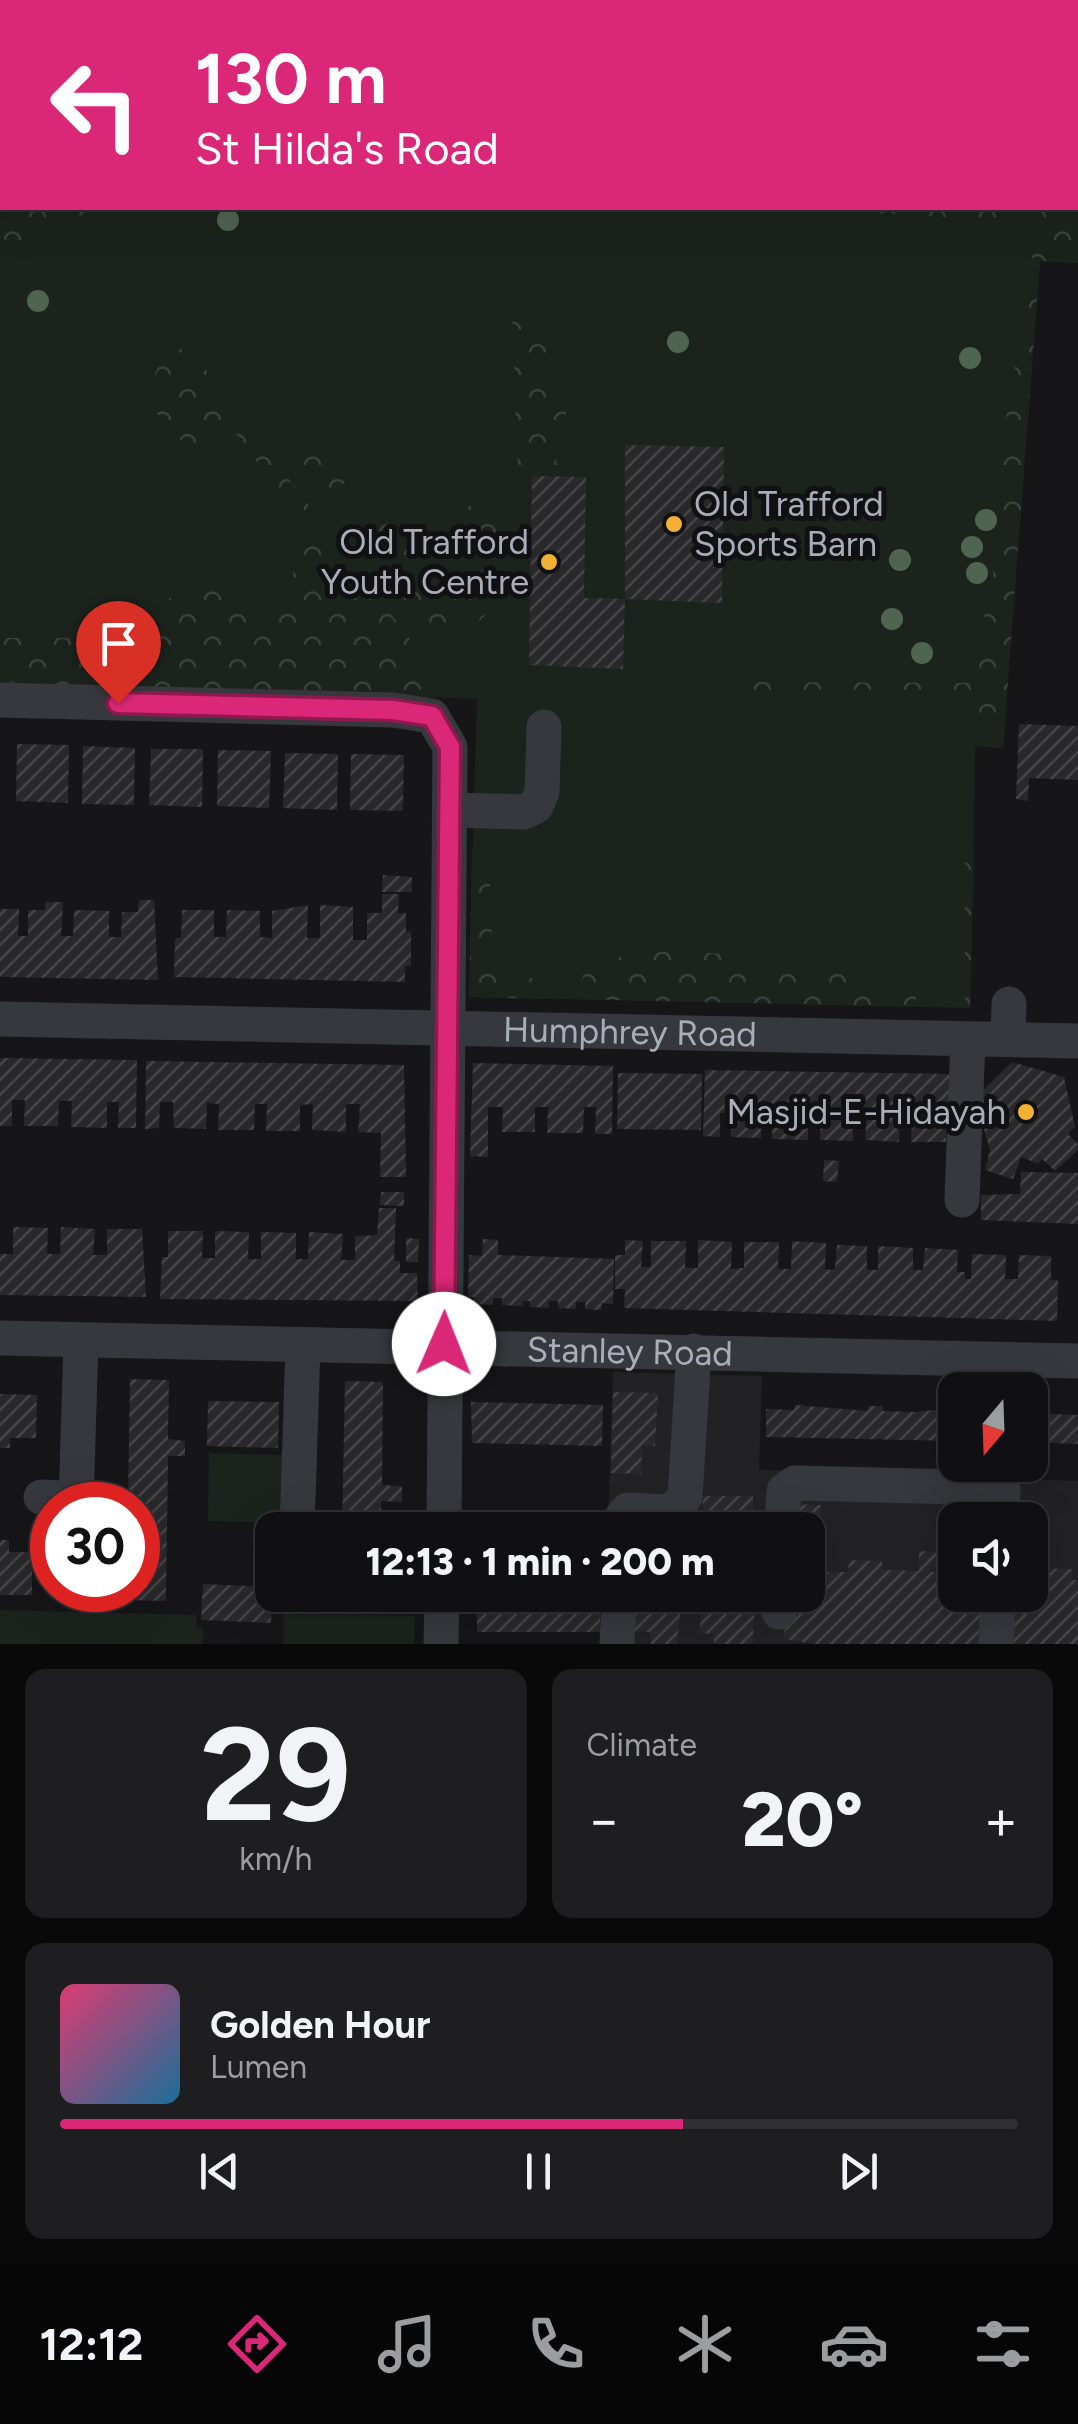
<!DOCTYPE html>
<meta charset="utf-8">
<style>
body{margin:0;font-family:Figtree,sans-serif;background:#1e1e20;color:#f1f3f6;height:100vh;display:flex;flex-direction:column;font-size:38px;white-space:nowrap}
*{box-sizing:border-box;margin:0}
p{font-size:32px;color:#9c9d9f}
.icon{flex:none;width:55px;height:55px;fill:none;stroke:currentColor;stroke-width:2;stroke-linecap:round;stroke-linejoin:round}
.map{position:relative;height:1644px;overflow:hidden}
.side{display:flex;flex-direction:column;gap:25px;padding:25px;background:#09090a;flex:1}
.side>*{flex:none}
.top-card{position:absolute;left:0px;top:0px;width:1080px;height:210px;box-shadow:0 10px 40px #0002,0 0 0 2px #303032;background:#db2777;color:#fff;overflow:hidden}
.needle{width:65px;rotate:199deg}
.fabs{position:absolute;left:938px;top:1372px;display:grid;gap:20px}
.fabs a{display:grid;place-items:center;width:110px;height:110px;border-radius:20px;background:#101012;box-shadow:0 10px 40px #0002,0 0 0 2px #303032;font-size:50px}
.speed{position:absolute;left:30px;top:1482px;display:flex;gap:20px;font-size:50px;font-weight:700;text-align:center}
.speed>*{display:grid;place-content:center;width:130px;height:130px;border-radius:50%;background:#101012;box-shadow:0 10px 40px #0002,0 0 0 2px #303032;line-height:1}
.speed .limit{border:15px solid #d22;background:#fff;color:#111}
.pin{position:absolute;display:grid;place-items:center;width:85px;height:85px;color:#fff;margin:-102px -42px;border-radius:50% 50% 50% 0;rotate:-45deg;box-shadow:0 0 10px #0007}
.pin .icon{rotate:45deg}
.me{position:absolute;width:110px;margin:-55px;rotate:1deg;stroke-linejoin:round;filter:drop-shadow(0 0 8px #0008)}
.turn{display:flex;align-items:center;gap:35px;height:210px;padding:0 30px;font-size:45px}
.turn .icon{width:130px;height:130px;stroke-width:2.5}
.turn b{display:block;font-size:70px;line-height:85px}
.big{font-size:75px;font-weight:800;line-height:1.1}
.side .card{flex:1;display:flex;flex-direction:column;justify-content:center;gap:15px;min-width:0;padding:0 35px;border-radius:20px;background:#1e1e20}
.side .dial{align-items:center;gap:0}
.dial b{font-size:130px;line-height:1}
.song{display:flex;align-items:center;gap:30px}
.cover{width:120px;height:120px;border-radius:15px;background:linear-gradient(135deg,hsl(340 70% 55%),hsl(200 70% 35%))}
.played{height:10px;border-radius:5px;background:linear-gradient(90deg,#db2777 65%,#303032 65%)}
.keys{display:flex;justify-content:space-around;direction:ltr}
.heat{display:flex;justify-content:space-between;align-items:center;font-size:55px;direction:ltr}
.side .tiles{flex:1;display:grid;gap:25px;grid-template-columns:1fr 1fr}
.card:last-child{grid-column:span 2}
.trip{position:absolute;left:255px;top:1512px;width:570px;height:100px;border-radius:20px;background:#101012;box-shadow:0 10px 40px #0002,0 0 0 2px #303032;font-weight:800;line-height:100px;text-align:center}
.tabs{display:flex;height:160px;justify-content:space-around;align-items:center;background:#060607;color:#9c9d9f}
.tabs .icon{width:70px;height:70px}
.tabs .active{color:#db2777}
.tabs b{font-size:45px;color:#f1f3f6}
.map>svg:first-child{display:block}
</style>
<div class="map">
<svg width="1078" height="1644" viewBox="0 0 1078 1644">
<defs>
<pattern id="forest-crowns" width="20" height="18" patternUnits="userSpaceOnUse" patternTransform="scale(2.5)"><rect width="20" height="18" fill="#1c231d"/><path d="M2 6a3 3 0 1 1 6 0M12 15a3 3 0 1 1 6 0" fill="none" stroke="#3a403c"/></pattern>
<pattern id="building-hatch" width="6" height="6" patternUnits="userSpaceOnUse" patternTransform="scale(2.5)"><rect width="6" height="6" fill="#29292c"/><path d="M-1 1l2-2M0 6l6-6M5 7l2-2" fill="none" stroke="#454548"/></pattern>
</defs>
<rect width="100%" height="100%" fill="#161618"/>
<path fill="#222225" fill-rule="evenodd" d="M613 1372 762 1376 759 1470 1078 1481V1644H606L607 1595H808V1530H608ZM955 1520H1030V1595H955Z"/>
<g fill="#1c231d">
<path d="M91 0H1078V263L1040 261 1006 683 975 747 970 1008 469 997 477 699 0 682V102L2 99V208H1078V2Z"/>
<path d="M209 1453 288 1455 286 1523 208 1521Z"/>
<path d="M0 1610 196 1615 197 1627 203 1628V1644H0Z"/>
<path d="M283 1614 415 1616 414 1644H283Z"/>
</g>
<g fill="url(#forest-crowns)">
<path d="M1 101 2 208H83L87 212 23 249 0 237Z"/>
<path d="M1078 155V263L1040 261 1003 748 975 746V701L739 699 740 682 978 683 976 653 993 573 1004 429 1028 293 1038 208H1078Z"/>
<path d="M788 208H1022L1024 222Z"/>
<path d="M529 315C551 332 551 353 544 378L552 390 566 395V422L556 461 565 477 518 473 512 317Z"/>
<path d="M188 346 428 663 427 697 0 682V638H137C144 628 151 613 160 605 190 579 243 594 275 609L291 601 295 554 307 529 236 434C187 459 169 439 147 395L161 359Z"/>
<path d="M304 442 341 458 350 479 337 489 366 527 387 522 403 527 424 580 460 572 473 590C472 561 456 537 463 509L481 500 505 510C509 577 505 619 437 648L285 443Z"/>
<path d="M965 849 974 850 970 1008H965Z"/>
<path d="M472 850 499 852C482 890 492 927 496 968L508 979 533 978 542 984 543 999 469 997Z"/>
<path d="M677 951 726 954 776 964 803 977 847 970 869 974 877 987 902 984 913 990 919 1007 574 999 584 974 623 955Z"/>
</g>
<g fill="url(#building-hatch)">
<path d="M625 445 724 447 722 603 625 599 623 669 529 665 532 476 586 477 584 598 625 599Z"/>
<path d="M1019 724 1078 726V780L1029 778 1028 801 1016 799Z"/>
<path d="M17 744 69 745 68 803 16 801Z"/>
<path d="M83 746 135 748 134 805 82 804Z"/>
<path d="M151 749H203L202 807 149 805Z"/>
<path d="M218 750 271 751 269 808 217 806Z"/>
<path d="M285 753 338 754 337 810 283 808Z"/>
<path d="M351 754 404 755 403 811 350 810Z"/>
<path d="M383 875 412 877V892H382Z"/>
<path d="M382 894H399L398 913H406V932L411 931V966H405V982L174 977 175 938H181L182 910H214V937H226L227 910 260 911V937L272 938V911L308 905 307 938H320V905L353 907V940H367V913H382Z"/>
<path d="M139 900H154L158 980 0 977V909H19L18 936H28V910H45V902H63L61 936H73L74 910 109 911V937H121L122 912H138Z"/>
<path d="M0 1058 137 1060 136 1128H118L119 1102H107V1128L71 1127 72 1101H59L58 1126H24L25 1100H12V1126H0Z"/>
<path d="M146 1061 404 1065 406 1177H380L381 1133 358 1132 360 1104H346V1132L312 1130 313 1104 300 1105V1131H266L267 1104H255L254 1130H218L219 1104 207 1103 206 1129 174 1128 173 1102H160L159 1128 145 1129Z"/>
<path d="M1012 1062 1064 1077 1075 1127 1068 1134 1078 1144V1150L1055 1171 1042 1159 1038 1164 1021 1157 1013 1179 985 1170 990 1150 975 1098Z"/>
<path d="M473 1063 613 1066 612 1134H595L596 1107H584L583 1133H547L548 1107H535V1132H502L503 1107H488V1157L470 1156Z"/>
<path d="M705 1070 954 1074 953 1115H947L946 1142H911L912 1115 907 1114H900L899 1142 865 1140 867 1114H853V1141L820 1140 821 1114H808V1140L772 1139 773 1113 762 1114 761 1138 731 1137V1113H720V1137L703 1136Z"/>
<path d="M618 1073 702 1074 701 1130 617 1129Z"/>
<path d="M824 1160 839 1161 837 1182 823 1181Z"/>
<path d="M1021 1172 1078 1173V1224L981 1220V1195L1020 1194Z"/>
<path d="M381 1192H404V1206L380 1205Z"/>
<path d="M379 1208H396L394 1261H400V1273H417L418 1301 160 1299 162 1257H168V1231H203L202 1258H215V1231L249 1232 248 1259H261V1232L296 1233V1259H308L309 1232 343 1234 341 1260H355V1236L377 1235Z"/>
<path d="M13 1227 48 1228 47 1254H60L61 1227 95 1229 93 1255H107V1229H142L146 1297 0 1295V1254H13Z"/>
<path d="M406 1238 419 1239 418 1262H406Z"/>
<path d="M483 1239 498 1240V1255L614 1259 613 1304 602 1303 601 1310 585 1309V1302H576V1309L558 1308V1301H549V1308L530 1307V1301H523V1306L502 1305V1298H493V1305L474 1304V1297H468L469 1255 482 1256Z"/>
<path d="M625 1240 643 1241 641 1267H651V1241H686L685 1267 691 1268H698V1240L732 1242 731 1269 744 1268V1242H779L778 1269H791L792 1241 826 1243 825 1269 831 1270 835 1269 837 1245 867 1246V1269L871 1270H878V1246L913 1248V1270H923L925 1248 958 1250 957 1272H965V1279H971L972 1254 1006 1255 1005 1279H1018L1019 1255 1051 1256V1280H1058L1057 1321 624 1308 625 1289H615V1255H625Z"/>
<path d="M130 1379 169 1380 168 1439 185 1441V1456H168L166 1601 126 1600V1590H138V1505H128Z"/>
<path d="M345 1381 383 1382 382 1485 402 1486V1502L381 1501V1530H342Z"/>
<path d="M613 1392 658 1393 655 1446 642 1445 641 1474 611 1473Z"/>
<path d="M0 1394 37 1395 36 1438H10V1448H0Z"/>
<path d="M208 1401 279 1402 278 1448 207 1446Z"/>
<path d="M471 1402 603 1405 602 1446 472 1443Z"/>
<path d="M795 1405 868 1411 869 1406H883V1411L914 1412 955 1408V1441L766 1437V1409L794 1410Z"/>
<path d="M1030 1413 1078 1415V1444L1030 1442Z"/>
<path d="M703 1496H753V1530H702Z"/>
<path d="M789 1504 821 1505 818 1572H848L849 1560 882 1561 883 1570 919 1571V1551L938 1552V1567H930V1572H946L947 1585 939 1584V1606L961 1607 962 1595H986L985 1644H815L784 1639 786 1595H808V1530H788Z"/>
<path d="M0 1540H9V1552H32V1595H0Z"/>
<path d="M1030 1568 1073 1569 1072 1580H1078V1644H1009L1011 1595H1030Z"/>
<path d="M203 1584 272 1587 271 1623 201 1620Z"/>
<rect x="340" y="1595" width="41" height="8"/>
<rect x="477" y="1595" width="123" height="37"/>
<path d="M625 1595H682L677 1644H651L650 1632 624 1631Z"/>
<path d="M701 1595H755L753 1644H714L713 1634 700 1633Z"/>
</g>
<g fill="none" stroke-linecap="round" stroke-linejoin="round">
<g stroke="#37383d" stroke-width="35">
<path d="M0 700 393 710 432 716 450 747 444 1530"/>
<path d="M450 810 524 812 536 806 542 792 544 727"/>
<path id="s1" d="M0 1019 1078 1041"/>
<path d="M1008 1039 1009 1004"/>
<path d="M962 1200 968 1039"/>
<path id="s2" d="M0 1338 1078 1361"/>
<path d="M41 1497 76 1499"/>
<path d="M76 1505 81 1341"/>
<path d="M297 1530 303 1345"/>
<path d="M621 1530 622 1517 628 1510 670 1512 685 1497 694 1351"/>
<path d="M781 1530 784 1491 795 1483 1003 1488 1002 1520"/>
<path d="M295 1596V1595"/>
<path d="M779 1612V1595"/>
<path d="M441 1644 442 1595"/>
<path d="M617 1644 619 1595"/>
<path d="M996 1644 998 1595"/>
</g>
<g stroke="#53555c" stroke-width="45">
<path d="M46 2 49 0"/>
<path d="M0 57 2 54"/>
</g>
</g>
<g fill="#506452">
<circle cx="228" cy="220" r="11"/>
<circle cx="38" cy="301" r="11"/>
<circle cx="678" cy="342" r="11"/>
<circle cx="970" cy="358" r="11"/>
<circle cx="986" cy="520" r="11"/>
<circle cx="972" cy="547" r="11"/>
<circle cx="900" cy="560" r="11"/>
<circle cx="977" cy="573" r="11"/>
<circle cx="892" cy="619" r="11"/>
<circle cx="922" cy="653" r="11"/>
</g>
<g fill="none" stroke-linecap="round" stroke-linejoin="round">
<defs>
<path id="route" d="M118 703 393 710 432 716 450 747 444 1344"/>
</defs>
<use href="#route" stroke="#8e194d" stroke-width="25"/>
<use href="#route" stroke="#db2777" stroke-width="18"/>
</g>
<g fill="#f2b134" stroke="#111113" stroke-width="4">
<circle cx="674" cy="524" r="10"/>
<circle cx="549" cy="562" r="10"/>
<circle cx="1026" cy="1112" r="10"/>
</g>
<g text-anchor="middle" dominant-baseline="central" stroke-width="10" stroke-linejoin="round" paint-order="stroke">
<g font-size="35" fill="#a8adb8" stroke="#111113" text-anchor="end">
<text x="694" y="504" text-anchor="start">Old Trafford<tspan x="694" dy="40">Sports Barn</tspan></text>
<text x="529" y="542">Old Trafford<tspan x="529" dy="40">Youth Centre</tspan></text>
<text x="1006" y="1112">Masjid-E-Hidayah</text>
</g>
<g font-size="35" fill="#a8adb8" stroke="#111113">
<text stroke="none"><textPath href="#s1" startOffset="630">Humphrey Road</textPath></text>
<text stroke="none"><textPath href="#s2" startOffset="630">Stanley Road</textPath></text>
</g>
</g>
</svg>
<div class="fabs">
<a><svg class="needle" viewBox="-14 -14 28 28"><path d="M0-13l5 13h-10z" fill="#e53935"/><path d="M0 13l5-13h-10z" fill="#9c9d9f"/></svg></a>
<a><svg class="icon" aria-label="sound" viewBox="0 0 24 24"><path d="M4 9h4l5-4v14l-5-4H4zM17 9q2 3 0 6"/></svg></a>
</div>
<div class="speed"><div class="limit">30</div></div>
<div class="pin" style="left:118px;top:703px;background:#d93025"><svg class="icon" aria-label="arrive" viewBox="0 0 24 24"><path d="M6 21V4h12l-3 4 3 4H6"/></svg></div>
<svg class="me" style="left:444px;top:1344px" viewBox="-20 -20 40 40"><circle r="19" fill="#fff"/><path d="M0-13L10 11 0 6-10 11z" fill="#db2777"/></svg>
<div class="trip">12:13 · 1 min · 200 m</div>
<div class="top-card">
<div class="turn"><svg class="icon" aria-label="left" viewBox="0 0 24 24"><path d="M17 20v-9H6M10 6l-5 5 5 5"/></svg><div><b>130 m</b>St Hilda's Road</div></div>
</div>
</div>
<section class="side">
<div class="tiles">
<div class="card dial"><b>29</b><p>km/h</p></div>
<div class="card"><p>Climate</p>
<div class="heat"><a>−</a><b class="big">20°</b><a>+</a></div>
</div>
<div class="card">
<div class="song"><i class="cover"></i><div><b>Golden Hour</b><p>Lumen</p></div></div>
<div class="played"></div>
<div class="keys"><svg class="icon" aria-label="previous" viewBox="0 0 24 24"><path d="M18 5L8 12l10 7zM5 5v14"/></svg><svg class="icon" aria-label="pause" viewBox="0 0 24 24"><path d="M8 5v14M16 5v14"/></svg><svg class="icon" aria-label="next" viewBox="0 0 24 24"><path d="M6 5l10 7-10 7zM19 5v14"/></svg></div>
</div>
</div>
</section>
<nav class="tabs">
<b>12:12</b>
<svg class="icon active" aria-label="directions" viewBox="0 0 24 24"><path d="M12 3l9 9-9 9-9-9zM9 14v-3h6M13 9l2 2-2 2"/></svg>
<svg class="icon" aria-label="music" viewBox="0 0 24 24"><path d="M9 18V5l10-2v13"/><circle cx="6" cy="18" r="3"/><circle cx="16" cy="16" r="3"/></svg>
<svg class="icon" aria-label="phone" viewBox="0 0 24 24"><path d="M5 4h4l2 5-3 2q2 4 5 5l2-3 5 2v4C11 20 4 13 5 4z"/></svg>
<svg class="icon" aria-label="climate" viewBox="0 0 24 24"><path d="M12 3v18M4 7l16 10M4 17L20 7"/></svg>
<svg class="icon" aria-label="car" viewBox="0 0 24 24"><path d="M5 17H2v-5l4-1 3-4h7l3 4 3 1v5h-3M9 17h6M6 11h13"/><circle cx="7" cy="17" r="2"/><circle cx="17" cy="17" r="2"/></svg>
<svg class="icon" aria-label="filters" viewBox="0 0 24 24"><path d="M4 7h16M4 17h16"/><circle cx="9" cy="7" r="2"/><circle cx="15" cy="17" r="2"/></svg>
</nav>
